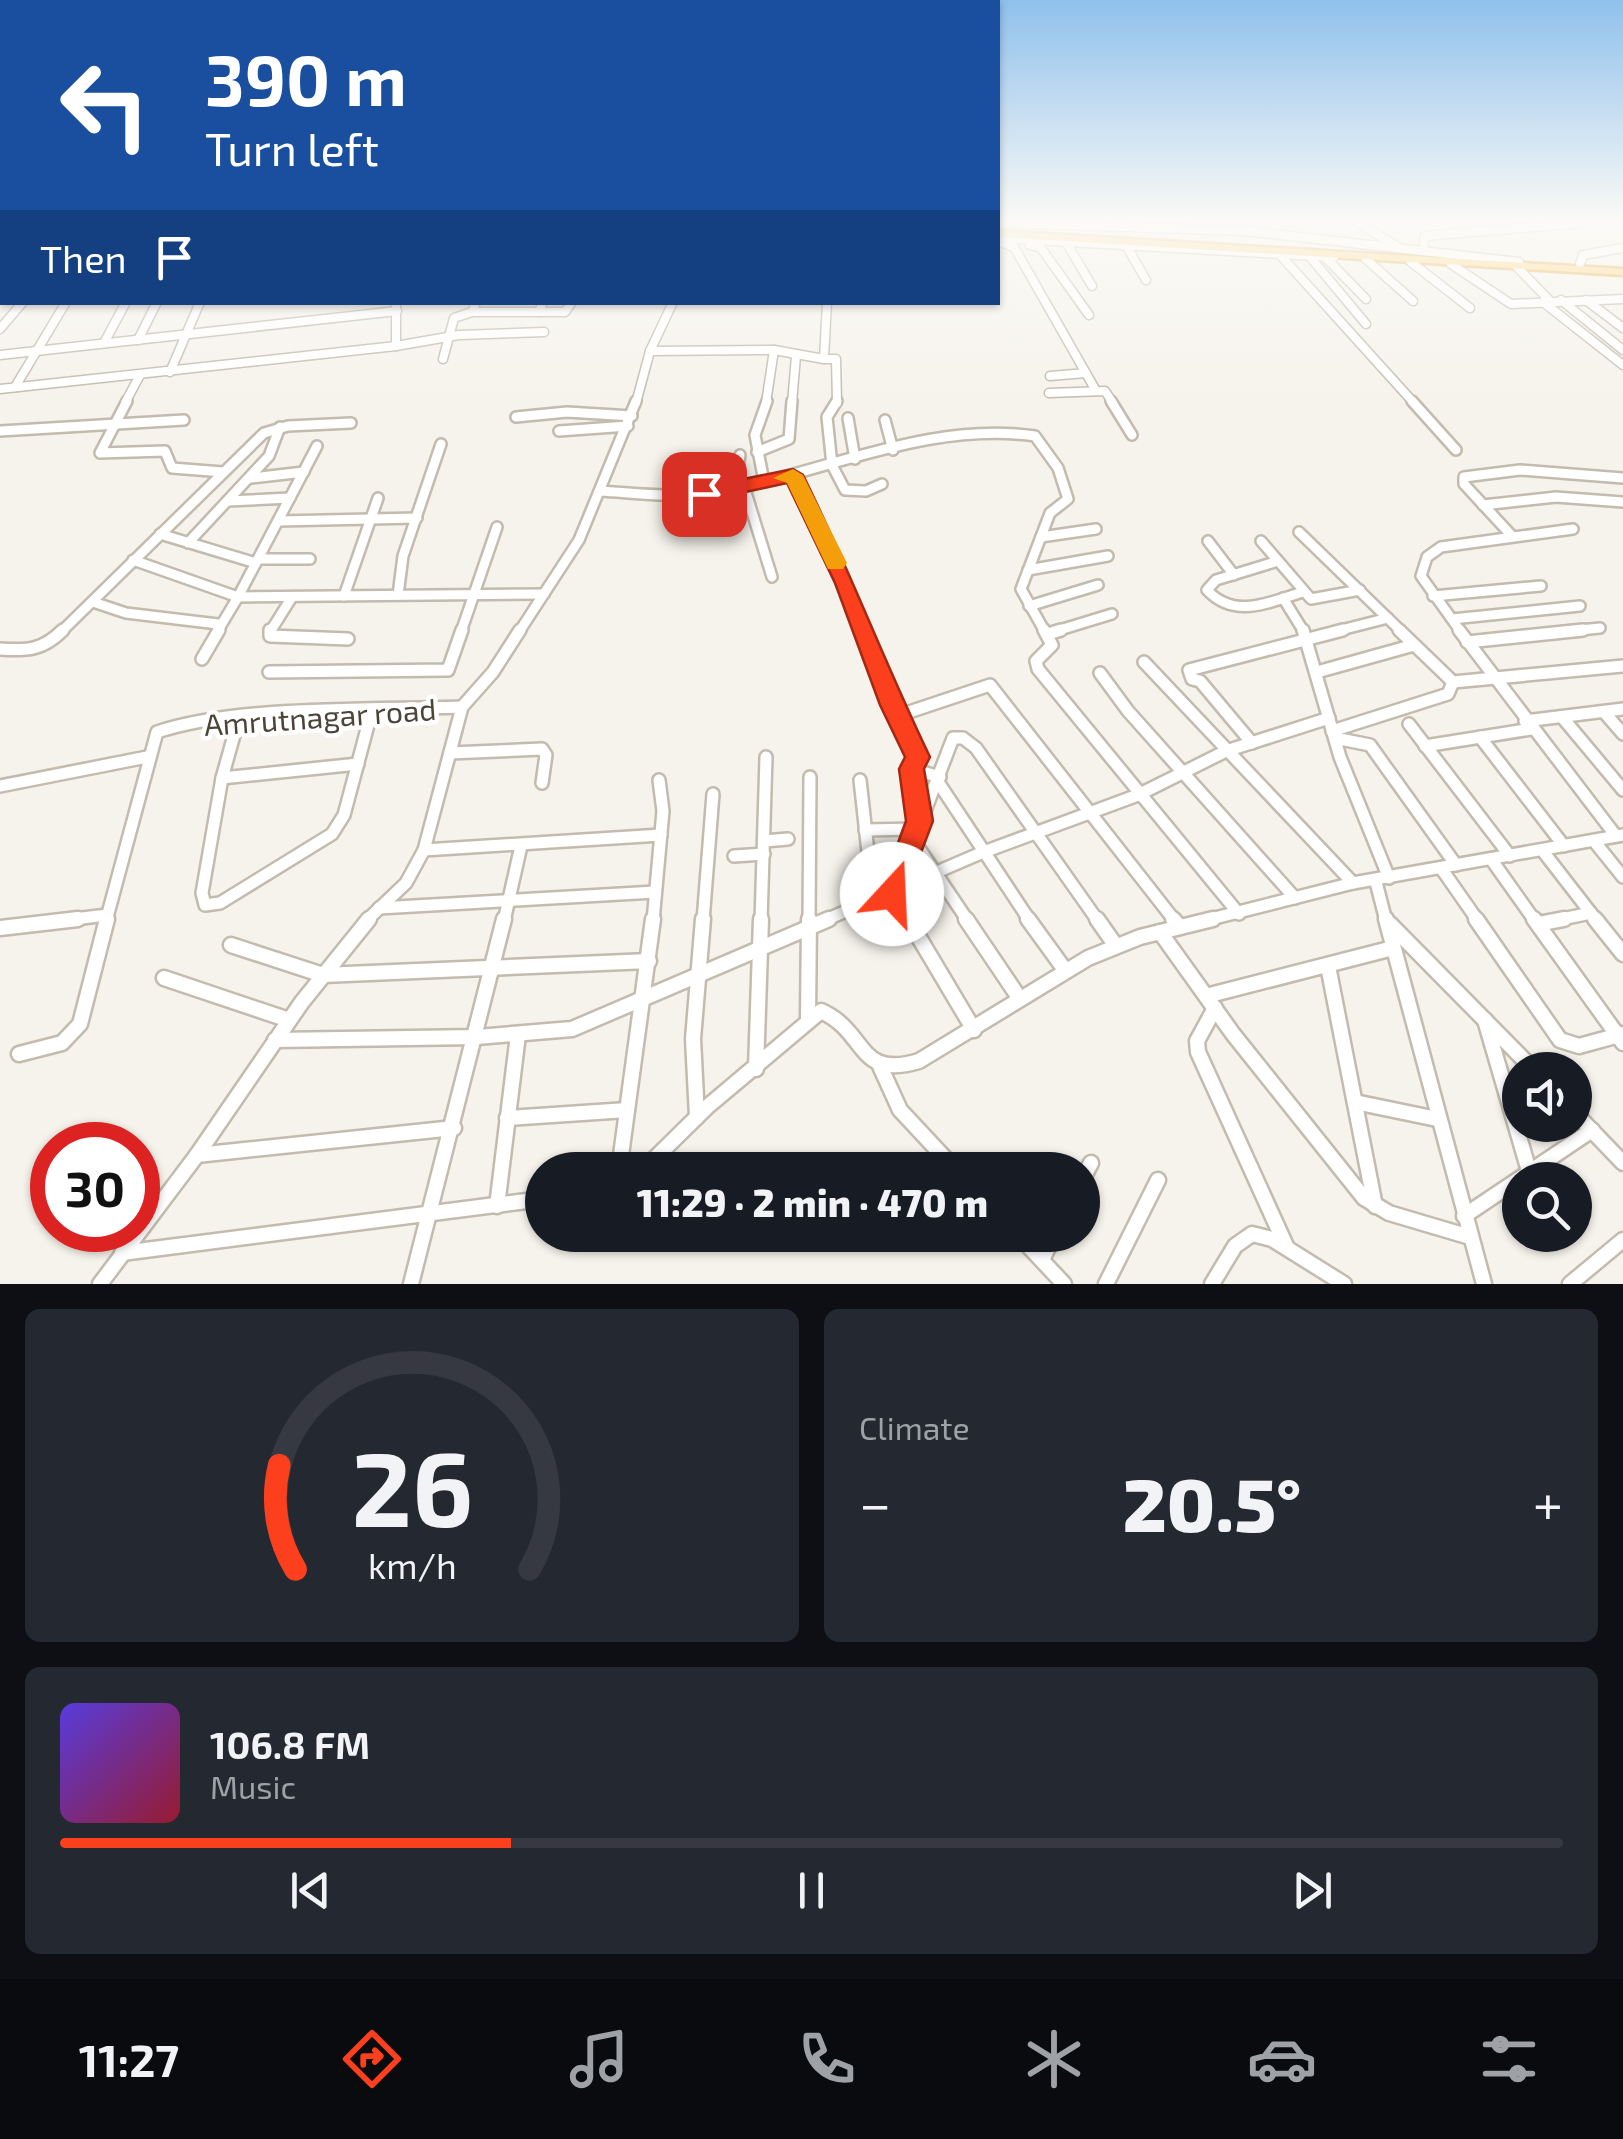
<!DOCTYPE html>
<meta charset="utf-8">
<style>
body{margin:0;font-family:"Exo 2",sans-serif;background:#242831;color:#f1f3f6;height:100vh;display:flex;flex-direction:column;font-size:38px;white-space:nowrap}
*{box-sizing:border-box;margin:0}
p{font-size:32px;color:#9ea1a6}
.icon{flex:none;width:55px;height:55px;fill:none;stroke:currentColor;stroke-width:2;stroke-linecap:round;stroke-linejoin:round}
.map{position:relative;height:1284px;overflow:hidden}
.drawer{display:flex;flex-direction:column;gap:25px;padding:25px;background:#0d0f14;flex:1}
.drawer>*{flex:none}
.banner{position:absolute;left:0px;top:0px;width:1000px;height:305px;box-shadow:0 2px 8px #0004;background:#1a4fa0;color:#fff;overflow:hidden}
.tools{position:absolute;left:1502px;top:1052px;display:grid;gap:20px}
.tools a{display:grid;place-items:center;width:90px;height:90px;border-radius:50%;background:#171b24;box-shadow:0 2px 8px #0004;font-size:50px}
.speed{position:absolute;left:30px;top:1122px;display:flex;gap:20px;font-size:50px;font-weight:700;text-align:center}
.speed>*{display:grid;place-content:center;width:130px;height:130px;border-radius:50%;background:#171b24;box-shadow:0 2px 8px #0004;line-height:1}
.speed .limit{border:15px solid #d22;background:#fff;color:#111}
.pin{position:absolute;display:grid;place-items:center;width:85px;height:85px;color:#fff;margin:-42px;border-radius:20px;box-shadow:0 5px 15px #0006}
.me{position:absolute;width:110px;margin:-55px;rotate:20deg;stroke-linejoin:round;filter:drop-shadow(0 0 8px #0008)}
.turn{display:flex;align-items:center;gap:35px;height:210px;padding:0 40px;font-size:45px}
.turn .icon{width:130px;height:130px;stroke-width:2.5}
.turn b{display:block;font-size:70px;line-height:85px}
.then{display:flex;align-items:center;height:95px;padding:0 40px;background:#0003;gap:20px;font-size:38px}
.big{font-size:75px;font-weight:800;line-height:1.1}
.drawer .tile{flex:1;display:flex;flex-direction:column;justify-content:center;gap:15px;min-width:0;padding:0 35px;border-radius:15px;background:#242831}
.drawer .dial{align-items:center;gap:0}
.dial svg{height:260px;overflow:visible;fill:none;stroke:#363941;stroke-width:7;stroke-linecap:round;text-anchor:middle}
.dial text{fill:#f1f3f6;stroke:none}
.song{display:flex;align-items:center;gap:30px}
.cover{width:120px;height:120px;border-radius:15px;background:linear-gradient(135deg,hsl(250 70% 55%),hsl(350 70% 35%))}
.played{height:10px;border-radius:5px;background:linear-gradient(90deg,#fc3f1d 30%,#363941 30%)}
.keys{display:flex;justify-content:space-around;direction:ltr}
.heat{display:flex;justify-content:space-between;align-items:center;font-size:55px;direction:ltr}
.drawer .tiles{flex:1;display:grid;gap:25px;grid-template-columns:1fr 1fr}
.tile:last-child{grid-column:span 2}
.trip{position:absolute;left:525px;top:1152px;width:575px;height:100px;border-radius:50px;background:#171b24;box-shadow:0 2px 8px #0004;font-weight:800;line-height:100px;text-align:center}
.menu{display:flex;height:160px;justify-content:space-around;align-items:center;background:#090b0e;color:#9ea1a6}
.menu .icon{width:70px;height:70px}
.menu .active{color:#fc3f1d}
.menu b{font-size:45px;color:#f1f3f6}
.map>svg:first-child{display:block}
</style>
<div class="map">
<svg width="1623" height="1284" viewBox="0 0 1623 1284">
<rect width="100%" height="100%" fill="#f6f3ec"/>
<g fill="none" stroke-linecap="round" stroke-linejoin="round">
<defs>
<g id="minor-far3">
<path d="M1356 221 1398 247"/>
<path d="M998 223 1247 231 1519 262"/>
<path d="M998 238 1334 257"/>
<path d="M1066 242 1092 286"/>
<path d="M1003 243 1014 247 1095 389"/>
<path d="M1030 245 1041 248 1089 315"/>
<path d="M1127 247 1146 280"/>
<path d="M1423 250 1425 236 1583 223"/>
<path d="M1282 257 1414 403"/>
<path d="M1325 257 1366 299"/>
<path d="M1311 258 1366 324"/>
<path d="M1366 259 1413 301"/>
<path d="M1411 262 1470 308"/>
<path d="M1451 264 1511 304 1623 299"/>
<path d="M1580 264 1583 255 1623 248"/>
<path d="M1517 267 1550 301"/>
<path d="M1561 300 1623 350"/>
<path d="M1586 300 1623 328"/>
<path d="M476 302 472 312H539"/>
<path d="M543 302 539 312H565L572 302"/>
<path d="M827 302 824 359H836L837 403"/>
<path d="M1543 302 1623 365"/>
<path d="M0 329 23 302"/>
<path d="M138 340 157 302"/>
<path d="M104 343 126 302"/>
<path d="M396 346 459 335 544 332"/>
<path d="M650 351 774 350 824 359"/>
<path d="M0 355 397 311"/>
<path d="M443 359 454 318 472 312"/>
<path d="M170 372 200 302"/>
<path d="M1050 376 1086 373"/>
<path d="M15 387 66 302"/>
<path d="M0 389 396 346V302"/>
<path d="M1049 393 1105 391 1113 403"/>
<path d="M125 403 140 375"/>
<path d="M636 403 650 351 673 302"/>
<path d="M766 403 774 350"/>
<path d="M792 403 796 356"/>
</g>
<g id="minor-far2">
<path d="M127 401 100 453 165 451 172 468 223 472"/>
<path d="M837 401 827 417 832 465 845 490 866 491 882 484"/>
<path d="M1111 401 1132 435"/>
<path d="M1412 401 1456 450"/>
<path d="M516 417 567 412 632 416"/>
<path d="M848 418 855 459"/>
<path d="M885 420 893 450"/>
<path d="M0 431 184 420"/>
<path d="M559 431 628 426"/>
<path d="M317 446 238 597 544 594"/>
<path d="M757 452 789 439 792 401"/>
<path d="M793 475 863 632"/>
<path d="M251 478 304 472"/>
<path d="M764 482 755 435 767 401"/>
<path d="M744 486 772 577"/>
<path d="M735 488 740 455"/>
<path d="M600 491C636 493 673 498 708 493 817 477 924 420 1035 436L1058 468 1068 499 1050 513 1021 589 1045 632"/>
<path d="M228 501 290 498"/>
<path d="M1483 505 1556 497 1623 502"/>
<path d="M278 521 417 518"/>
<path d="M1299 532 1402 632"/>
<path d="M160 534 256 563"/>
<path d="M1512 536 1464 484V477L1520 470 1623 478"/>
<path d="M1041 537 1096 529"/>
<path d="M1208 541 1234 575"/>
<path d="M1261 541 1311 599 1360 590"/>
<path d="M188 543 269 456 280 427"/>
<path d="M258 559H310"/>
<path d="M133 560 238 597 217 632"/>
<path d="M1278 561 1216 580 1207 590C1235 620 1269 602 1303 592"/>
<path d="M1028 570 1108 556"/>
<path d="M398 595 403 556 441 444"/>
<path d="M344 596 378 498"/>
<path d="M1433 596 1541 586"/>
<path d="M1283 598 1304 632"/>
<path d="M93 602 126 613 218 624"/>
<path d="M1029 606 1098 585"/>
<path d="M1452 619 1580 606"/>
<path d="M61 632 264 433 288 426 351 423"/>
<path d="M270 632 292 597"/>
<path d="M461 632 497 527"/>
<path d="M519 632 579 540 636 401"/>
<path d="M1053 632 1112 614"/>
<path d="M1333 632 1388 618"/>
<path d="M1461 632 1421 576 1427 557 1441 547 1573 529"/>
<path d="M1559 632 1600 628"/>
</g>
<g id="minor-far1">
<path d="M270 630V636L348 639"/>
<path d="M862 630 918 757 912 769 919 820"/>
<path d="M1044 630 1052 645 1036 661 1038 669 1239 914"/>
<path d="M1303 630 1340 757 1389 878"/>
<path d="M1399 630 1453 682 1623 666"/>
<path d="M1459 630 1616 836"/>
<path d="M1048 634 1061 630"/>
<path d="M1467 642 1583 630"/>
<path d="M0 649C28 651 43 650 63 630"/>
<path d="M202 659 219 630"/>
<path d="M1144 662 1353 883"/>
<path d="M269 672 448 670 462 630"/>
<path d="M1317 672 1414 645"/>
<path d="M1100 673 1128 711 1295 898"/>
<path d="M1604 712 1623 734"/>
<path d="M897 716 990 685 1175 921"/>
<path d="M1562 717 1623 790"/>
<path d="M238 721 222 778 202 893 205 905 220 903 332 834 344 815 372 710"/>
<path d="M1525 721 1623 709"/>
<path d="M1409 724 1510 856"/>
<path d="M1332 731 1448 694 1453 682"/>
<path d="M1480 737 1564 846"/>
<path d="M1335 738 1370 745 1456 865"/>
<path d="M1252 743 1200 681 1192 679 1189 670 1343 630"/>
<path d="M1425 746 1531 729"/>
<path d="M450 753 542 749 546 755 542 783"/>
<path d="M912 769 940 777"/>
<path d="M222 778 358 764"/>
<path d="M860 780 868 852 864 905"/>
<path d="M938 782 1030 921"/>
<path d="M0 786 147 757"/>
<path d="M865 830 916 829"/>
<path d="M912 838 968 921"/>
<path d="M764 841 788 839"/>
<path d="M1594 841 1623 877"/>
<path d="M424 850 661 835"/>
<path d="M1542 850 1597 921"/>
<path d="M734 856 764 854"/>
<path d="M1491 859 1535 921"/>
<path d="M1441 868 1478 921"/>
<path d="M1376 882 1386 921"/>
<path d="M379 908 655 892"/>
<path d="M57 921 107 915"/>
<path d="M106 921 157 732C238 705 374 710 462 707"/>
<path d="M366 921 406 883 424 850 462 707 493 672 520 630"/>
<path d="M504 921 521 846"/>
<path d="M653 921 663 811 659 780"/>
<path d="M703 921 713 794"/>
<path d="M761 921 766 757"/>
<path d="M809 921 810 777"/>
<path d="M823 921 981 853 1138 795 1226 751 1329 718"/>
<path d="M909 921 893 894 953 738H963L976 748 1098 921"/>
<path d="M1203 921 1353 883 1623 835"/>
<path d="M1552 921 1591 913"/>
</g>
<g id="minor">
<path d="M908 919 974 1030"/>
<path d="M966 919 1020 999"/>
<path d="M1028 919 1065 970"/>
<path d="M1097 919 1116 946"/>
<path d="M1173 919 1180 927"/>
<path d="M1386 919 1484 1284"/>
<path d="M1476 919 1560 1040 1579 1046 1623 1034"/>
<path d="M1534 919 1623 1043"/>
<path d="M1595 919 1623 954"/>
<path d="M1390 924 1534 1070"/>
<path d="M1538 924 1564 919"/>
<path d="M0 928 78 919"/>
<path d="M1160 932 1233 1034 1364 1198 1389 1213 1470 1237"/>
<path d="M231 945 323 975 649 961"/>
<path d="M1328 966 1375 1206"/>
<path d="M164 978 289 1020"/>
<path d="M1206 996 1393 948"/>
<path d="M1215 1008 1197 1041 1198 1052 1287 1248"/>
<path d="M808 1019 809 919"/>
<path d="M1485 1020 1529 1171"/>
<path d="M275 1040 477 1037 572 1029 829 919"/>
<path d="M19 1054 62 1043 80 1024 107 919"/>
<path d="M880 1066 900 1110 956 1170"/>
<path d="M756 1069 761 919"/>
<path d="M1355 1102 1437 1119"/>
<path d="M1575 1113 1623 1163"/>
<path d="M697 1117 693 1039 703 919"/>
<path d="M507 1118 627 1110"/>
<path d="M197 1155 454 1128"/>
<path d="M619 1170 653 919"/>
<path d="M643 1170 707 1107 821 1011C868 1032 856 1080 919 1061L1088 958 1140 937 1213 919"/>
<path d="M1082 1180 1091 1163"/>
<path d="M497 1206 518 1035"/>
<path d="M1464 1216 1592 1130"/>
<path d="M1018 1235 1064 1284"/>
<path d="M122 1253 542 1199"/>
<path d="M1042 1260 1054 1235"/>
<path d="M100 1284 197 1155 302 1002 369 919"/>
<path d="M411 1284 504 919"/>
<path d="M1106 1284 1158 1180"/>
<path d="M1212 1284 1235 1246 1252 1234 1272 1239 1344 1284"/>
<path d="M1570 1284 1623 1240"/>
</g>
<path id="highway" d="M998 231 1623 269V275L998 237Z"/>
</defs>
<use href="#minor-far3" stroke="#c2bbae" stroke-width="11"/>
<use href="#minor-far2" stroke="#c2bbae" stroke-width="14"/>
<use href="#minor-far1" stroke="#c2bbae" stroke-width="16"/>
<use href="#minor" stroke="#c2bbae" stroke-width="19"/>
<use href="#highway" stroke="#e0a43c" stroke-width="5"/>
<use href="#minor-far3" stroke="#fff" stroke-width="8"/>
<use href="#minor-far2" stroke="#fff" stroke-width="9"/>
<use href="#minor-far1" stroke="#fff" stroke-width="11"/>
<use href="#minor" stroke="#fff" stroke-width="14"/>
<use href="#highway" fill="#ffcf6e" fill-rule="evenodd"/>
</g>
<linearGradient id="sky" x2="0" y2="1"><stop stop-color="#8fc1ec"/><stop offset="0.55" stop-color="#fbfaf6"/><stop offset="1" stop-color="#fbfaf6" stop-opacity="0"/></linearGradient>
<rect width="1623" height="401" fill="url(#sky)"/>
<path fill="#fc3f1d" stroke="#a42913" stroke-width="2.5" d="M793 469 803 475C849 568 885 664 930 757L924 769 933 821 902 903 892 907 883 903 879 894 906 821 899 769 905 757 880 705 835 583 787 483 704 501 694 494 704 487Z"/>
<path fill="#f59e0b" d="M793 469 803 475 847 563 843 569H828L787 483 773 478Z"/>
<g text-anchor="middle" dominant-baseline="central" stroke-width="9" stroke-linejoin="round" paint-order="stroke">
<g font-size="30" fill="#4b4439" stroke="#fff">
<text transform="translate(320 716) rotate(-4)">Amrutnagar road</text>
</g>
</g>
</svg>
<div class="tools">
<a><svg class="icon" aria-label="sound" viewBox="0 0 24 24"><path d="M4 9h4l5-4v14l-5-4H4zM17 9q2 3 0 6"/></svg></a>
<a><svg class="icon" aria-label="search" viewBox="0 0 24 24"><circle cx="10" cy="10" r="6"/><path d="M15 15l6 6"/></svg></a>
</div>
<div class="speed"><div class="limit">30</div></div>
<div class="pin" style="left:704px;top:494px;background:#d93025"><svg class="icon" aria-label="arrive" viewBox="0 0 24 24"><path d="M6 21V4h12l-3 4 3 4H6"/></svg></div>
<svg class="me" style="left:892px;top:894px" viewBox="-20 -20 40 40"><circle r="19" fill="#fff"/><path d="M0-13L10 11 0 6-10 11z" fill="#fc3f1d"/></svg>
<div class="trip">11:29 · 2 min · 470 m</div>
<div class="banner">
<div class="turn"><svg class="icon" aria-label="left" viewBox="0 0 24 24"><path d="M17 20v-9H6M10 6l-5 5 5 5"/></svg><div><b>390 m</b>Turn left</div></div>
<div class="then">Then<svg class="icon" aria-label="arrive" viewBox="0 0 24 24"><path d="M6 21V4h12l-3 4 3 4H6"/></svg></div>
</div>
</div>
<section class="drawer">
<div class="tiles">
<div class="tile dial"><svg viewBox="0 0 100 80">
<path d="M14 69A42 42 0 1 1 86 69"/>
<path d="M14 69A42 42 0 0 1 9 37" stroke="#fc3f1d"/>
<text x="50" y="56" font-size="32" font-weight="700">26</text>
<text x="50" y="72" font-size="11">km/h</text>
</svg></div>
<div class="tile"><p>Climate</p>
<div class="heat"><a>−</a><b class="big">20.5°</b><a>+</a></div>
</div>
<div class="tile">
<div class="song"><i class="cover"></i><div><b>106.8 FM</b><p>Music</p></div></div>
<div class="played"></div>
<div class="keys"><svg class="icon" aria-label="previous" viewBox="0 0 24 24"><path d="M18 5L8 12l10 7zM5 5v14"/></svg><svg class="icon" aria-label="pause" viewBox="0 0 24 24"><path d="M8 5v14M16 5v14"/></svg><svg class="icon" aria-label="next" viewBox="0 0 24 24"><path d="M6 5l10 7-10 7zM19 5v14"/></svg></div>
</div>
</div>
</section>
<nav class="menu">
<b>11:27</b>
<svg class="icon active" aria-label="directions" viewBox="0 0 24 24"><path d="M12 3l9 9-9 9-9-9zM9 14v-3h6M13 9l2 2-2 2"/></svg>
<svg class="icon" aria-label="music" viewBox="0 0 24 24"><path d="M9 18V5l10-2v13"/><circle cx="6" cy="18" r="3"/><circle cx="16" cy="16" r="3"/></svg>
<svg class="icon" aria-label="phone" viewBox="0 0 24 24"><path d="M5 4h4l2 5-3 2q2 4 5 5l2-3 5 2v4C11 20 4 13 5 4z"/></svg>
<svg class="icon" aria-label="climate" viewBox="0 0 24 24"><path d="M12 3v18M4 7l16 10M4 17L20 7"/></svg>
<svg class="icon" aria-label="car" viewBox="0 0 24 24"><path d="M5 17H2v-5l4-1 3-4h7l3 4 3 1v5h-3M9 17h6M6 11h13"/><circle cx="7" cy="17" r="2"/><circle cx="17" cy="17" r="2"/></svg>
<svg class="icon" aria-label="filters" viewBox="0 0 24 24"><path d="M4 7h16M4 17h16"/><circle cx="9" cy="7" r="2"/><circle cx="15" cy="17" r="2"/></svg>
</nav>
